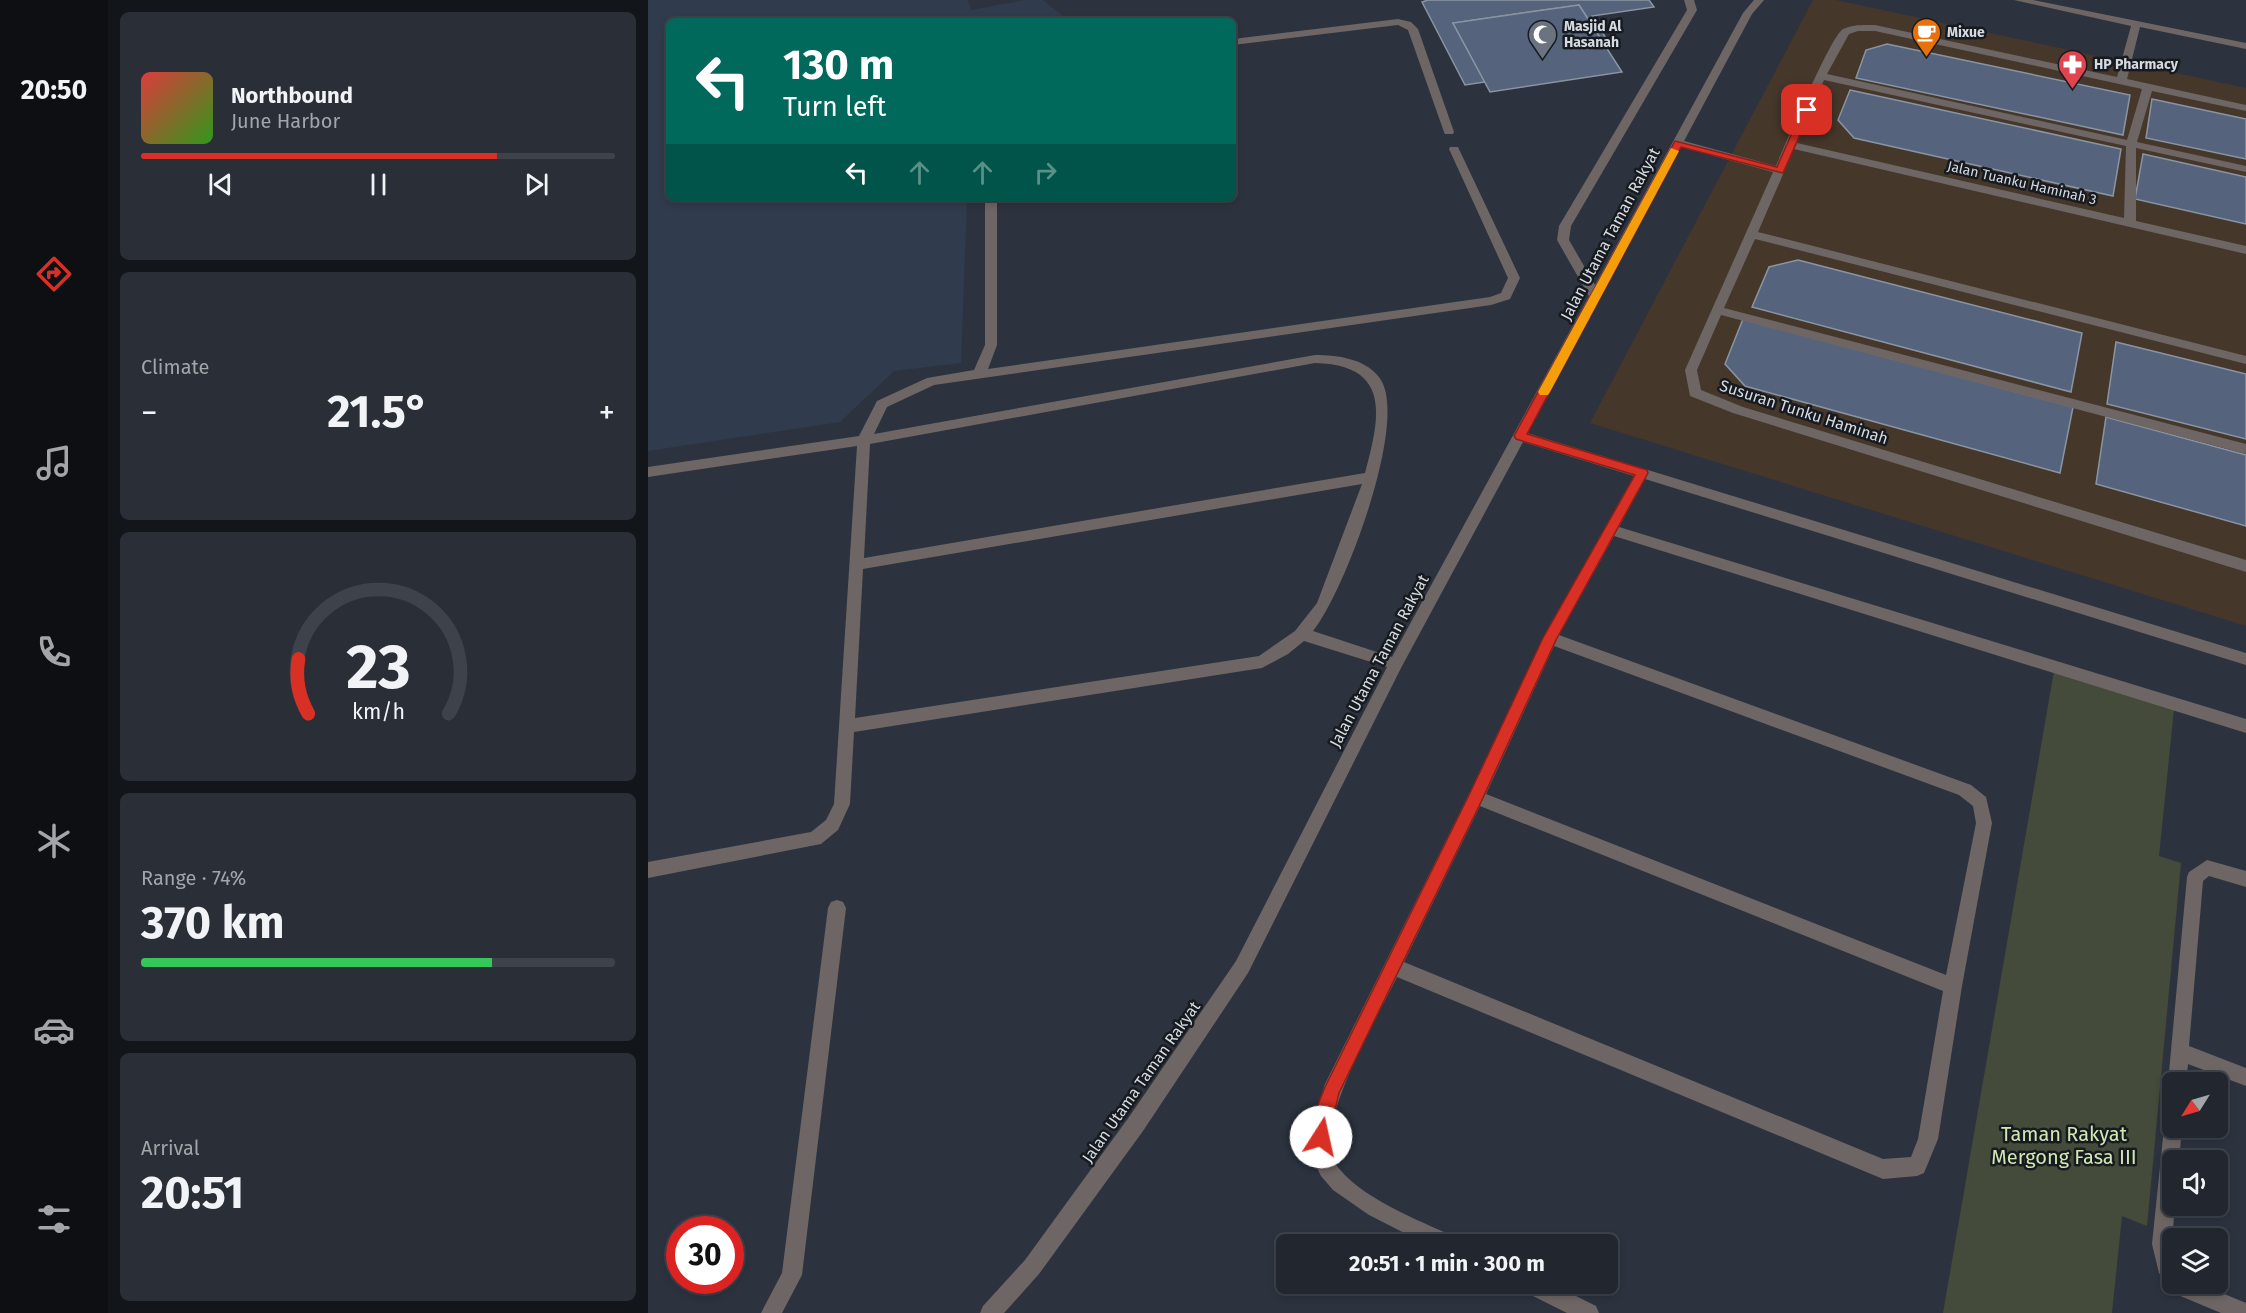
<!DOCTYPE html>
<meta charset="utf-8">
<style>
body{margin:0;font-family:"Fira Sans",sans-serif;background:#292e37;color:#f1f3f6;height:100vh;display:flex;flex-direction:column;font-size:22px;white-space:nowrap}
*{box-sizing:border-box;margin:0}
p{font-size:20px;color:#a2a5aa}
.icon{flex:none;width:33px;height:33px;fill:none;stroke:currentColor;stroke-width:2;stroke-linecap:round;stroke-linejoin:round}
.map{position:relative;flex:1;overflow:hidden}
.panel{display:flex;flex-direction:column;gap:12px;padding:12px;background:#12151a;width:540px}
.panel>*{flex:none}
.guide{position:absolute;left:18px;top:18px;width:570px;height:183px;border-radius:9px;box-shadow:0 3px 9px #0003,0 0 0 2px #3e434b;background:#00695c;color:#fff;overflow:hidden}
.needle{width:39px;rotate:233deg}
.fabs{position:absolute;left:1514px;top:1072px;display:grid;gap:12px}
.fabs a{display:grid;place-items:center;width:66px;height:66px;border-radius:9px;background:#21262f;box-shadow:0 3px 9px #0003,0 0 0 2px #3e434b;font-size:30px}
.speed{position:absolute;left:18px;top:1216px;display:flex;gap:12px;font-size:30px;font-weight:700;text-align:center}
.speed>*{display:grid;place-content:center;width:78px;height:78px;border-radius:50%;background:#21262f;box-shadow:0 3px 9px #0003,0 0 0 2px #3e434b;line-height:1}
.speed .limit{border:9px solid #d22;background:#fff;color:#111}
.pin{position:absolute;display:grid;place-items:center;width:51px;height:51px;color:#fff;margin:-26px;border-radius:12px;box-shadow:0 3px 9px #0006}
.me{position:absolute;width:66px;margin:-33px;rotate:10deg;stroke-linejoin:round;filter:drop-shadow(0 0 4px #0008)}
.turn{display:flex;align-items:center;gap:21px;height:126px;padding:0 18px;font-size:27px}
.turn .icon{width:78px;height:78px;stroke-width:2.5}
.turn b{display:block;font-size:42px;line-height:51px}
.lanes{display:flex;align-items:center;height:57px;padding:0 18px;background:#0003;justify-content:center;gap:30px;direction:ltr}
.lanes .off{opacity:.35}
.big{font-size:45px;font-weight:700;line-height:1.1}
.panel .widget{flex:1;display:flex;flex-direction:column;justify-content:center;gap:9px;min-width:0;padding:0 21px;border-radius:9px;background:#292e37}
.panel .dial{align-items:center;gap:0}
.dial svg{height:156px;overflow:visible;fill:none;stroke:#3e434b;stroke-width:7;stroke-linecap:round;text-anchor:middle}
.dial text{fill:#f1f3f6;stroke:none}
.song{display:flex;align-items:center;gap:18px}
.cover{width:72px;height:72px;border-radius:9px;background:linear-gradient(135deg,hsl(0 70% 55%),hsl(110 70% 35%))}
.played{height:6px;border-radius:3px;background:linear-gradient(90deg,#d93025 75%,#3e434b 75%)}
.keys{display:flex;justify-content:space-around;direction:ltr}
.heat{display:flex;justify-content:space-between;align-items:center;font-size:33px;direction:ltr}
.charge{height:9px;border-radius:4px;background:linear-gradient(90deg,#34c759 74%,#3e434b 0)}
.trip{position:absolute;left:628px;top:1234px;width:342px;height:60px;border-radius:9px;background:#21262f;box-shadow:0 3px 9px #0003,0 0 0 2px #3e434b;font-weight:700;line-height:60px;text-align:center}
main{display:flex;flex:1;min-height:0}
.menu{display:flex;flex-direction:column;width:108px;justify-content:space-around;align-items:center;background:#0d0f13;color:#a2a5aa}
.menu .icon{width:42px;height:42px}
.menu .selected{color:#d93025}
.menu b{font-size:27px;color:#f1f3f6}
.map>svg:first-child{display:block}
</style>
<main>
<nav class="menu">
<b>20:50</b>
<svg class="icon selected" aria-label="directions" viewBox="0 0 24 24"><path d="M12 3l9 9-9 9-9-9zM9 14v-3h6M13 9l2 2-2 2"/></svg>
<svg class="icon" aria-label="music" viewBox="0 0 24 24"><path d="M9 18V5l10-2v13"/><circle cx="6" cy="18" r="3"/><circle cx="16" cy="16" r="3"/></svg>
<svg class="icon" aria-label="phone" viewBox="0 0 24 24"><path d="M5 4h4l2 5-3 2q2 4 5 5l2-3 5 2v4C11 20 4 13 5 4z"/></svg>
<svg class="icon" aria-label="climate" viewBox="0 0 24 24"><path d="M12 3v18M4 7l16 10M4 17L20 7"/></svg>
<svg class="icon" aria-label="car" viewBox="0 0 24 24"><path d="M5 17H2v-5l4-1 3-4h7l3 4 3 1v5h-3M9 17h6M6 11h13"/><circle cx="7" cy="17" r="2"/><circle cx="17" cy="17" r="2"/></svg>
<svg class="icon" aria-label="filters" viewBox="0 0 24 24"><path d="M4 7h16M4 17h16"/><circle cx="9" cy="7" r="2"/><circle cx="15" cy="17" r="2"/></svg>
</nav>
<section class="panel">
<div class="widget">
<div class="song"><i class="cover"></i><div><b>Northbound</b><p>June Harbor</p></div></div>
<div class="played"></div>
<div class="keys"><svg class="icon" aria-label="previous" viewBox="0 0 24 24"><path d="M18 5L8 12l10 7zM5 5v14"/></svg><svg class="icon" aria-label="pause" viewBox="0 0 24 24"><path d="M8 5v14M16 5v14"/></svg><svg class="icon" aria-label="next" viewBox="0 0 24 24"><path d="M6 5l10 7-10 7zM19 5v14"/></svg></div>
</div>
<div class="widget"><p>Climate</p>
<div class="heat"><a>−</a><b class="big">21.5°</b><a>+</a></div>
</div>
<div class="widget dial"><svg viewBox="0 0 100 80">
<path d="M14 69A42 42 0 1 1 86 69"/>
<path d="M14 69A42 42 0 0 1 9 41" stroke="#d93025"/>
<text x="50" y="56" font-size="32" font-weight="700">23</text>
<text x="50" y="72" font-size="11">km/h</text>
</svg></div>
<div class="widget"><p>Range · 74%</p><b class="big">370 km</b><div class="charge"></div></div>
<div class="widget"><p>Arrival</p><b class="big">20:51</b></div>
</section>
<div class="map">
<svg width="1598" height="1313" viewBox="0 0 1598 1313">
<rect width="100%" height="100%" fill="#2c333f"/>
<path fill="#46372b" d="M1165 0H1188L1598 88V626L942 423Z"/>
<path fill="#303b4d" d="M0 0H320L323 10 376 0H395L421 21H21V198H319L313 363 246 371 192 422 0 451Z"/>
<path fill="#444b3a" d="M1406 671 1526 709 1511 856 1533 863 1499 1226 1474 1216 1464 1313H1295Z"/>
<g fill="#55647c" stroke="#8a94a2" stroke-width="1.5">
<path d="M780 0H1001L1006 7 944 16 963 46 958 47 931 5 805 23 837 82 817 85 774 2Z"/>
<path d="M931 5 974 72 842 92 805 23Z"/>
<path d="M1239 44 1482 95 1475 135 1208 78 1218 50Z"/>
<path d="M1202 90 1473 149 1465 196 1206 138 1190 120Z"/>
<path d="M1504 99 1598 119V159L1498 138Z"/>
<path d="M1495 154 1598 177V224L1487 199Z"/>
<path d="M1150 260 1434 333 1423 392 1104 307 1121 267Z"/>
<path d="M1095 319 1425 407 1412 473 1097 386 1077 364Z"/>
<path d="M1468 342 1598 374V439L1459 404Z"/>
<path d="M1458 417 1598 455V526L1448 484Z"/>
</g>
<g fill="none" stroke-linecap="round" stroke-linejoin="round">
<g fill="#6e6664" fill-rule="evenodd">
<path d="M1036 0H1046L1049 10 923 226 921 240 947 285 1095 13 1106 0H1116L1104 14 1036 141 1128 166C1137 146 1182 37 1195 29 1205 24 1217 25 1227 25L1469 77 1483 26 1366 0H1385L1598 43V49L1492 27 1479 79 1598 105V111L1504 91 1489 142 1598 166V172L1488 148V221L1598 246V254L1146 149 1110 232 1598 356V364L1107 239 1076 308 1598 444V454L1073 315 1049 370 1053 390 1095 407 1598 560V572L1085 413 1042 396 1037 370 1125 172 1033 147 879 433 1598 653V665L997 479 971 527 1598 719V733L966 536 911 635 1323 785 1338 797 1344 823 1314 986 1290 1139 1276 1173 1269 1176 1235 1179 749 977C732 1012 664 1128 686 1162 710 1198 771 1220 809 1238L812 1245H780L721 1215 685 1190 673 1176 662 1154 665 1122 677 1084 822 792 895 638 986 476 875 442 753 668 600 973 495 1131 391 1274 356 1313H332L335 1306 377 1260 481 1117 588 961 739 667 656 641 640 654 614 668 206 732 202 804 190 830 173 844 0 878V862L163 832 178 820 186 804 209 446 0 477V467L211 436 229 401 279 378 326 370 337 345V198H349V345L340 369 842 297 853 293 860 278 801 149 802 147H810L872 278 862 299 843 305 286 385 239 407 226 434 667 355C690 355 720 359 733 380 760 424 696 593 665 631L744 657 941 296 909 240 911 226 1039 10ZM1210 31H1227L1494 89 1479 140 1179 74 1201 34ZM1176 80 1478 146 1476 218 1149 143ZM667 363C744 365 732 417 717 473L216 558 222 444ZM714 484 669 603 647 631 611 656 207 718 215 569ZM906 646 1311 795 1325 806 1328 823 1298 975 838 794ZM832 806 1295 991 1270 1139 1263 1157 1235 1159 756 962Z"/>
<path d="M750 19 763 22 770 29 806 132 805 134H797L796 132 760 30 750 25 585 45V39Z"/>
<path d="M1559 860 1598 871V887L1561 876 1555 881 1541 1046 1598 1068V1086L1540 1064 1538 1083H1524V1090L1520 1083 1539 877 1541 872Z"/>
<path d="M189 900 195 902 198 908 154 1275 134 1313H113L134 1273 180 908 183 902Z"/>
<path d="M1524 1119V1128H1534L1531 1161H1524V1206H1527L1524 1239V1284H1552L1598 1303V1313H1573L1530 1295 1523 1283 1517 1280 1511 1273 1504 1244 1516 1128 1518 1121Z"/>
<path d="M872 1284H904L948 1306 951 1313H919L875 1291Z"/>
</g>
</g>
<path fill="#d93025" stroke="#8d1f18" stroke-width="1.5" d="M1155 108 1163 110 1135 173 1033 147 879 434 999 470 1000 473 908 640 833 802 691 1093 679 1143 673 1146 667 1143C660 1126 671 1101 678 1085L822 793 895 638 987 475 868 439 866 436 1027 141 1129 167Z"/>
<path fill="#f59e0b" d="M1023 148 1031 151 902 392 900 395H892L890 392Z"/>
<defs>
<symbol id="cafe-pin" viewBox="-11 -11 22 30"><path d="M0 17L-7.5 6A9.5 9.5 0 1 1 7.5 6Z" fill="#e8710a" stroke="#171b20"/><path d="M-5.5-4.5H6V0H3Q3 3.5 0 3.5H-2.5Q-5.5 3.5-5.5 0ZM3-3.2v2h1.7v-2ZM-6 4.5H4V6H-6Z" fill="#fff"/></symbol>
<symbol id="mosque-pin" viewBox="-11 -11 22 30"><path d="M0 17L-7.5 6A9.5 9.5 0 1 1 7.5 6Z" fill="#6b7280" stroke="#171b20"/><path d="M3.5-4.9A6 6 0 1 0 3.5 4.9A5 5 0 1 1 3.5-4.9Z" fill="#fff"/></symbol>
<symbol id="pharmacy-pin" viewBox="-11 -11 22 30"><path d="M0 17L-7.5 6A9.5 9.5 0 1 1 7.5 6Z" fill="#e0444e" stroke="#171b20"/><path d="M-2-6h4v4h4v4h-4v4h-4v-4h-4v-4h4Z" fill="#fff"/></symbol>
</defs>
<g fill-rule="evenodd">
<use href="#cafe-pin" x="1262" y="16" width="33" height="45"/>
<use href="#mosque-pin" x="878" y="18" width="33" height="45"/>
<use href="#pharmacy-pin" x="1408" y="48" width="33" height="45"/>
</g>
<g text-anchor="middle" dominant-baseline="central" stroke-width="5" stroke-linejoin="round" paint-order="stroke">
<g font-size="14" font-weight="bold" fill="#d6dbe2" stroke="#171b20" text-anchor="start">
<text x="916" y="26">Masjid Al<tspan x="916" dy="16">Hasanah</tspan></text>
<text x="1299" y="32">Mixue</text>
<text x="1446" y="64">HP Pharmacy</text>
</g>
<g font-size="14" fill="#d6dbe2" stroke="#171b20">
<text transform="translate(1374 183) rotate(13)">Jalan Tuanku Haminah 3</text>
</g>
<g font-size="16" fill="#d6dbe2" stroke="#171b20">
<text transform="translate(962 234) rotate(-62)">Jalan Utama Taman Rakyat</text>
<text transform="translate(1156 412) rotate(18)">Susuran Tunku Haminah</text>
<text transform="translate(731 661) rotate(-62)">Jalan Utama Taman Rakyat</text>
<text transform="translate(493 1082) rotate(-55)">Jalan Utama Taman Rakyat</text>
</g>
<g font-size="20" fill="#d1e7b2" stroke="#171b20">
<text x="1416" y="1134">Taman Rakyat<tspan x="1416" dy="23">Mergong Fasa III</tspan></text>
</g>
</g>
</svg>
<div class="fabs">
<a><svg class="needle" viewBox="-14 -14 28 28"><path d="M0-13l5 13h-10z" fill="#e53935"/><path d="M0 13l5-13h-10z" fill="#a2a5aa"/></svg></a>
<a><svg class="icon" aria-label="sound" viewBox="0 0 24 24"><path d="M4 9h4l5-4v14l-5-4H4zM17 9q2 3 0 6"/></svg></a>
<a><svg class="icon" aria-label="layers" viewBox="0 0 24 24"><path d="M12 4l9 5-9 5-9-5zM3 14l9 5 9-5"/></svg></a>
</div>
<div class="speed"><div class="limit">30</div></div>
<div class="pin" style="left:1159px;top:110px;background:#d93025"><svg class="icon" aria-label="arrive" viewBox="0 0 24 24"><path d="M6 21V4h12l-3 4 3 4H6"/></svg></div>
<svg class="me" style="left:673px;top:1137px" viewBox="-20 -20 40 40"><circle r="19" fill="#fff"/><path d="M0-13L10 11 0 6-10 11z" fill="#d93025"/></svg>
<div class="trip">20:51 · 1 min · 300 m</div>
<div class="guide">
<div class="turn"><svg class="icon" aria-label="left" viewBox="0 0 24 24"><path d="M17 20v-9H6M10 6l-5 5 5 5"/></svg><div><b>130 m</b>Turn left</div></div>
<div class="lanes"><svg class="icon" aria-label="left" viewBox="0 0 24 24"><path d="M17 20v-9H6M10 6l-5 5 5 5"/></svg><svg class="icon off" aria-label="ahead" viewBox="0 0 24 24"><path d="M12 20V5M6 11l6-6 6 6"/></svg><svg class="icon off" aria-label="ahead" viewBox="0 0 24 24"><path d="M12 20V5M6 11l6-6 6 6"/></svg><svg class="icon off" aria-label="right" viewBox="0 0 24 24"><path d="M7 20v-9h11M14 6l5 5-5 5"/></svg></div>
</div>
</div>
</main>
